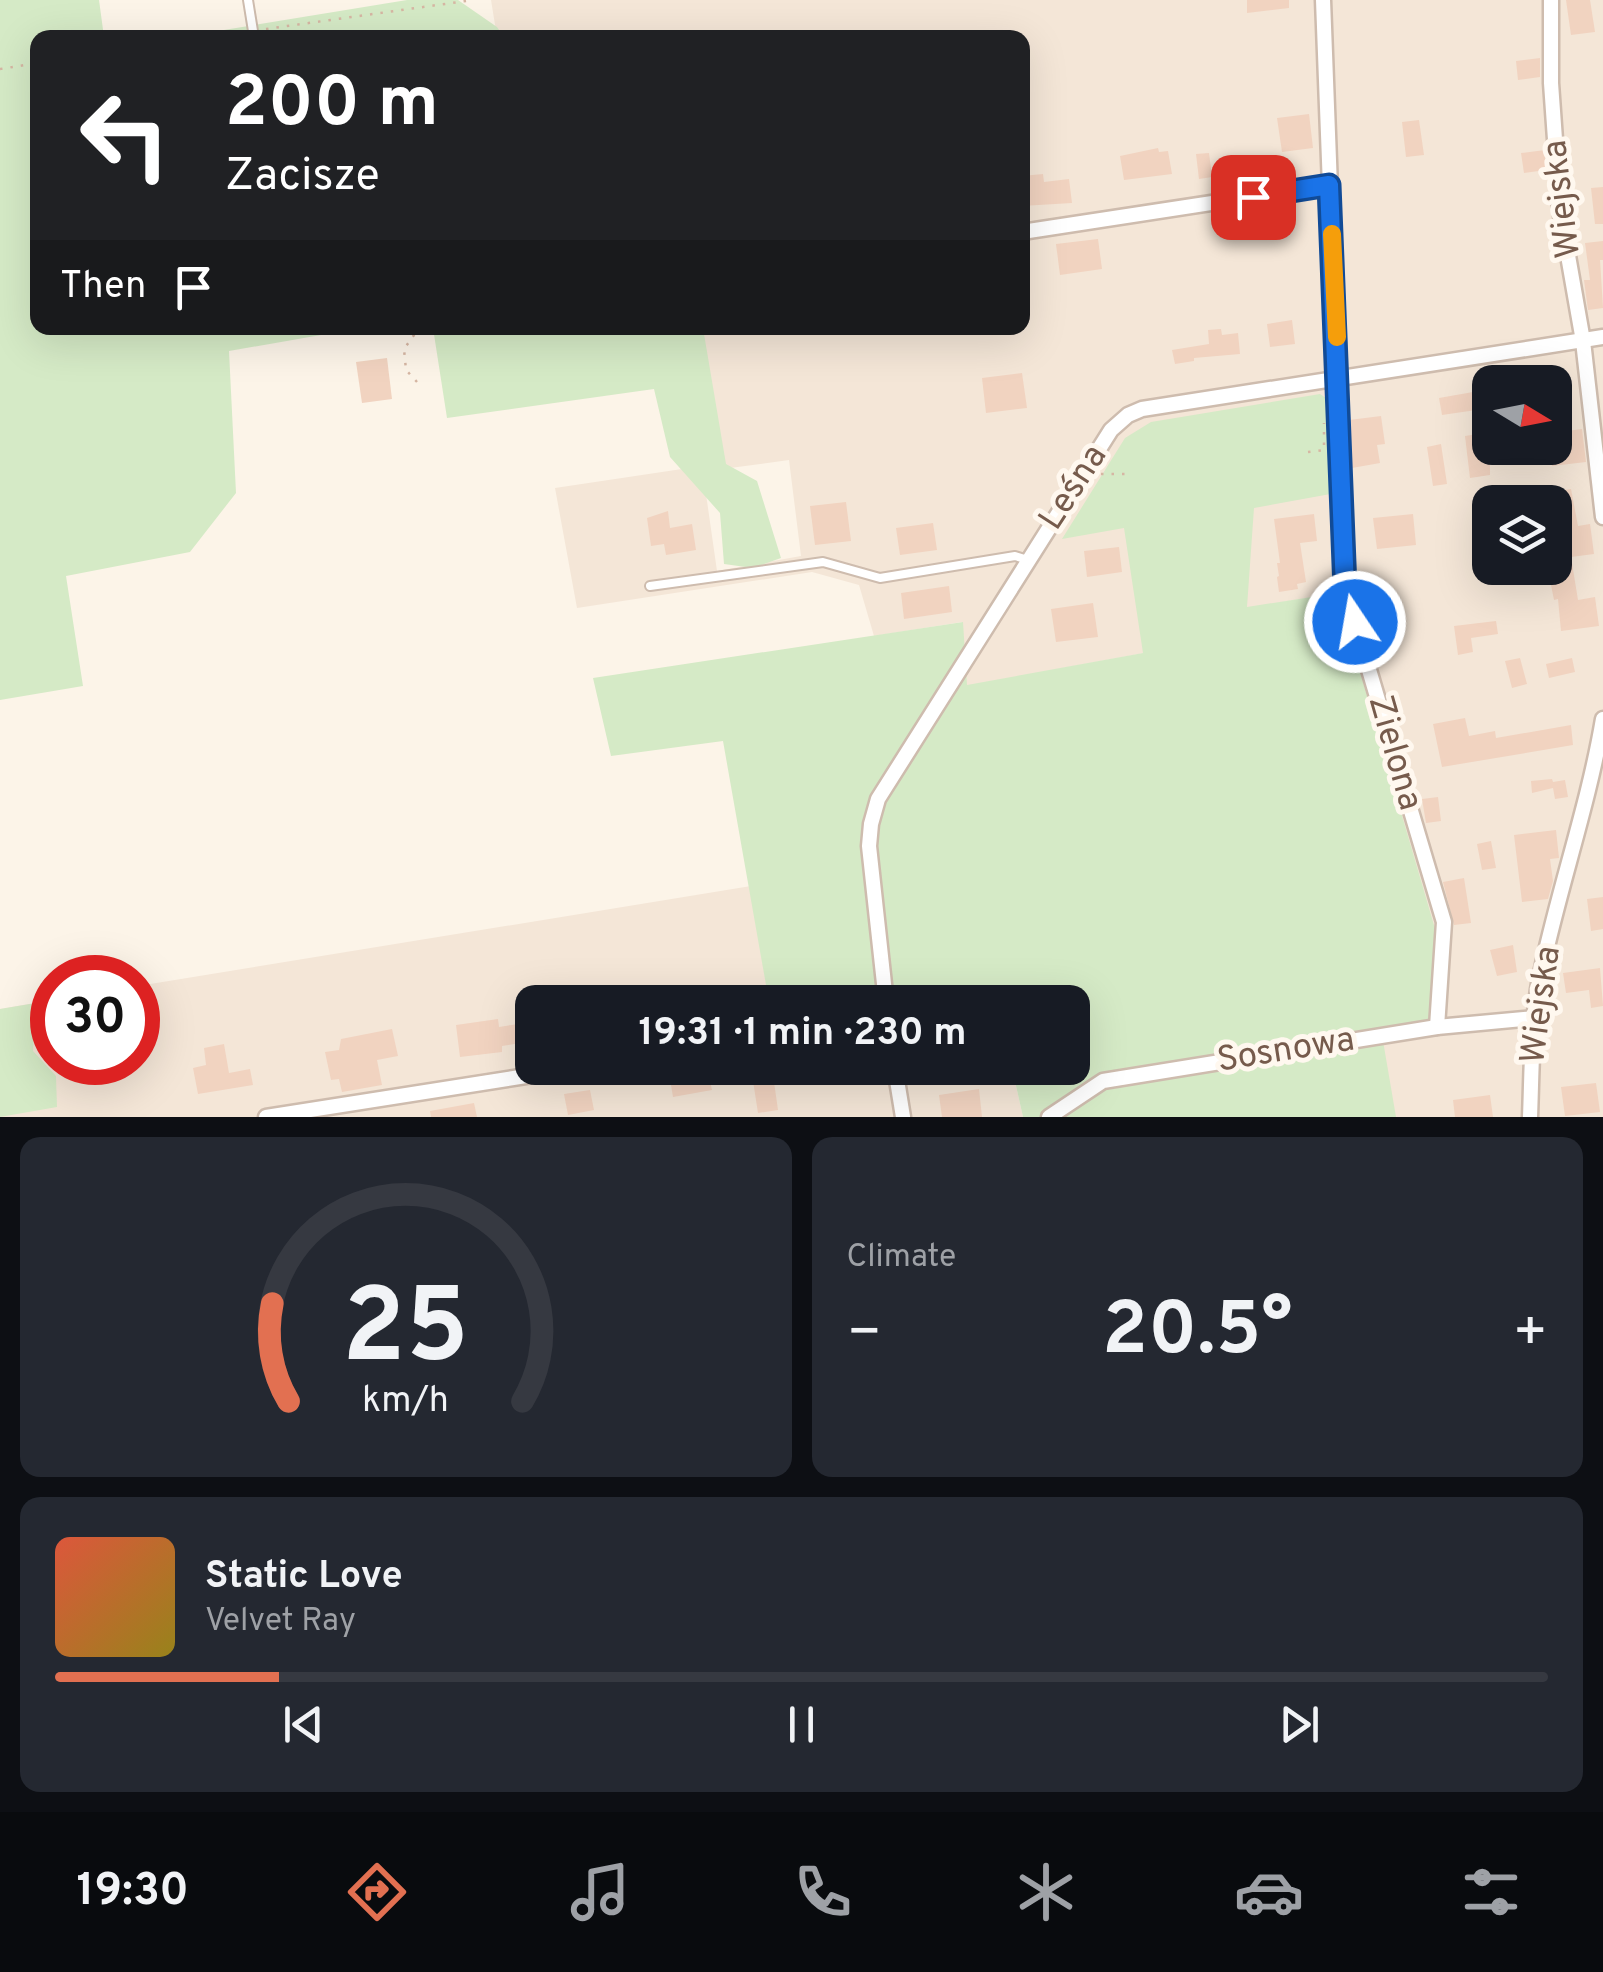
<!DOCTYPE html>
<meta charset="utf-8">
<style>
body{margin:0;font-family:Overpass,sans-serif;background:#242831;color:#f1f3f6;height:100vh;display:flex;flex-direction:column;font-size:38px;white-space:nowrap}
*{box-sizing:border-box;margin:0}
p{font-size:32px;color:#9ea1a6}
.icon{flex:none;width:55px;height:55px;fill:none;stroke:currentColor;stroke-width:2;stroke-linecap:round;stroke-linejoin:round}
.map{position:relative;height:1117px;overflow:hidden}
.panel{display:flex;flex-direction:column;gap:20px;padding:20px;background:#0d0f14;flex:1}
.panel>*{flex:none}
.hud{position:absolute;left:30px;top:30px;width:1000px;height:305px;border-radius:20px;box-shadow:0 10px 40px #0002;background:#202124;color:#fff;overflow:hidden}
.needle{width:65px;rotate:100deg}
.buttons{position:absolute;left:1472px;top:365px;display:grid;gap:20px}
.buttons a{display:grid;place-items:center;width:100px;height:100px;border-radius:20px;background:#171b24;box-shadow:0 10px 40px #0002;font-size:50px}
.speed{position:absolute;left:30px;top:955px;display:flex;gap:20px;font-size:50px;font-weight:700;text-align:center}
.speed>*{display:grid;place-content:center;width:130px;height:130px;border-radius:50%;background:#171b24;box-shadow:0 10px 40px #0002;line-height:1}
.speed .limit{border:15px solid #d22;background:#fff;color:#111}
.pin{position:absolute;display:grid;place-items:center;width:85px;height:85px;color:#fff;margin:-42px;border-radius:20px;box-shadow:0 5px 15px #0006}
.me{position:absolute;width:110px;margin:-55px;rotate:348deg;stroke-linejoin:round;filter:drop-shadow(0 0 8px #0008)}
.turn{display:flex;align-items:center;gap:35px;height:210px;padding:0 30px;font-size:45px}
.turn .icon{width:130px;height:130px;stroke-width:2.5}
.turn b{display:block;font-size:70px;line-height:85px}
.then{display:flex;align-items:center;height:95px;padding:0 30px;background:#0003;gap:20px;font-size:38px}
.big{font-size:75px;font-weight:700;line-height:1.1}
.panel .widget{flex:1;display:flex;flex-direction:column;justify-content:center;gap:15px;min-width:0;padding:0 35px;border-radius:20px;background:#242831}
.panel .dial{align-items:center;gap:0}
.dial svg{height:260px;overflow:visible;fill:none;stroke:#363941;stroke-width:7;stroke-linecap:round;text-anchor:middle}
.dial text{fill:#f1f3f6;stroke:none}
.song{display:flex;align-items:center;gap:30px}
.cover{width:120px;height:120px;border-radius:15px;background:linear-gradient(135deg,hsl(10 70% 55%),hsl(50 70% 35%))}
.played{height:10px;border-radius:5px;background:linear-gradient(90deg,#e27051 15%,#363941 15%)}
.keys{display:flex;justify-content:space-around;direction:ltr}
.heat{display:flex;justify-content:space-between;align-items:center;font-size:55px;direction:ltr}
.panel .tiles{flex:1;display:grid;gap:20px;grid-template-columns:1fr 1fr}
.widget:last-child{grid-column:span 2}
.trip{position:absolute;left:515px;top:985px;width:575px;height:100px;border-radius:20px;background:#171b24;box-shadow:0 10px 40px #0002;font-weight:700;line-height:100px;text-align:center}
.menu{display:flex;height:160px;justify-content:space-around;align-items:center;background:#090b0e;color:#9ea1a6}
.menu .icon{width:70px;height:70px}
.menu .on{color:#e27051}
.menu b{font-size:45px;color:#f1f3f6}
.map>svg:first-child{display:block}
</style>
<div class="map">
<svg width="1603" height="1117" viewBox="0 0 1603 1117">
<rect width="100%" height="100%" fill="#fcf4e8"/>
<g fill="#f4e6d7" fill-rule="evenodd">
<path d="M491 0H1603V1117H1345L1096 1071 1429 1021 1337 593 1247 608 1125 529 1144 653 966 686 962 622 874 636 859 585 812 572 577 608 555 488 702 466 717 571 801 556 789 460 715 470 689 328H1022V38L497 37ZM1490 382H1555V448H1490ZM1490 502H1555V568H1490Z"/>
<path d="M751 886 769 1002H532V1068H1012L1023 1117H0V1009L52 1000V1062H138V986Z"/>
</g>
<g fill="#d5eac6">
<path d="M0 0H99L104 37 38 38V328H361L229 351 236 493 190 552 66 576 83 686 0 700Z"/>
<path d="M407 0H458L497 27 504 37 175 38Z"/>
<path d="M433 328H703L726 464 757 481 781 558 753 568 724 564 720 513 670 457 654 389 447 418Z"/>
<path d="M1320 394 1332 402 1336 493 1254 508 1247 607 1337 593 1436 932 1429 1022 1381 1029 1396 1117H1023L1012 1068H1072V1002H898L896 988 798 1002H769L723 741 611 756 593 678 963 622 967 685 1143 653 1124 528 1062 539 1125 438 1151 422Z"/>
<path d="M36 1003 33 1051 56 1076 57 1107 0 1117V1009Z"/>
</g>
<g fill="#f1d3c0">
<path d="M1247 0H1289V8L1247 13Z"/>
<path d="M1566 0H1590L1595 32 1571 35Z"/>
<path d="M1540 58V77L1518 80 1516 61Z"/>
<path d="M1309 114 1313 148 1282 152 1277 118Z"/>
<path d="M1419 120 1424 155 1406 157 1402 122Z"/>
<path d="M1158 148 1159 152 1168 151 1172 174 1124 180 1120 156Z"/>
<path d="M1545 150 1546 170 1524 173 1521 153Z"/>
<path d="M1209 153 1212 177 1199 179 1196 154Z"/>
<path d="M1043 174 1044 182 1069 179 1072 203 1022 206V176Z"/>
<path d="M1603 187V224H1595L1591 188Z"/>
<path d="M1098 239 1102 269 1060 275 1056 244Z"/>
<path d="M1603 241V260H1600L1603 308 1588 310 1584 280H1590L1585 243Z"/>
<path d="M1292 320 1295 344 1270 347 1267 324Z"/>
<path d="M1221 329 1222 335 1238 333 1240 354 1194 358V361L1175 364 1172 350 1209 344 1208 330Z"/>
<path d="M387 358 392 399 362 403 356 362Z"/>
<path d="M1022 373 1027 408 986 413 982 378Z"/>
<path d="M1490 389V408L1442 415 1439 398Z"/>
<path d="M1555 398H1562L1567 431 1582 429 1586 462 1552 466 1550 448H1555Z"/>
<path d="M1381 416 1385 444 1377 445 1380 463 1352 468 1349 420Z"/>
<path d="M1490 432V475L1470 478 1465 436Z"/>
<path d="M1441 444 1447 484 1433 486 1427 447Z"/>
<path d="M1571 489 1578 526 1590 524 1594 554 1571 557 1578 600 1595 597 1599 626 1561 631 1558 599 1554 600 1550 580 1563 578 1555 502 1551 492Z"/>
<path d="M1522 490 1524 502H1487L1486 495Z"/>
<path d="M846 502 851 541 815 545 810 506Z"/>
<path d="M668 511 670 528 692 524 696 550 666 555 664 544 651 546 647 518Z"/>
<path d="M1314 514 1317 541 1300 543 1306 582 1297 584 1298 589 1279 592 1277 577 1279 576 1277 563H1280L1274 519Z"/>
<path d="M1413 514 1416 545 1377 549 1373 518Z"/>
<path d="M933 523 937 550 900 555 896 528Z"/>
<path d="M1119 547 1122 572 1087 577 1084 551Z"/>
<path d="M949 586 952 612 904 619 901 593Z"/>
<path d="M1093 603 1098 637 1056 642 1051 609Z"/>
<path d="M1496 621 1498 634 1471 638 1473 652 1458 655 1454 626Z"/>
<path d="M1520 658 1527 684 1512 688 1505 661Z"/>
<path d="M1572 658 1575 672 1549 678 1546 664Z"/>
<path d="M1465 718 1469 736 1495 731 1496 738 1571 725 1573 745 1442 767 1433 724Z"/>
<path d="M1552 779 1553 782 1565 780 1568 797 1555 799 1553 788 1532 793 1531 781Z"/>
<path d="M1438 797 1441 821 1426 823 1422 799Z"/>
<path d="M1556 830 1559 858 1550 859 1553 881 1548 899 1522 902 1514 835Z"/>
<path d="M1491 841 1496 868 1482 870 1477 844Z"/>
<path d="M1464 878 1471 923 1454 925 1443 882Z"/>
<path d="M1603 897V929L1591 931 1587 899Z"/>
<path d="M1513 945 1517 972 1497 976 1490 950Z"/>
<path d="M1600 968 1603 1006 1591 1008 1589 990 1566 993 1563 973Z"/>
<path d="M498 1019 499 1027 518 1024 521 1043 502 1046V1052L460 1057 456 1025Z"/>
<path d="M392 1029 398 1056 377 1060 382 1085 342 1092 339 1079 331 1080 325 1052 339 1050 341 1039Z"/>
<path d="M224 1044 229 1073 250 1069 253 1085 198 1094 193 1068 206 1065 204 1048Z"/>
<path d="M751 1068H772L778 1110 758 1113Z"/>
<path d="M708 1072 712 1090 673 1097 670 1079Z"/>
<path d="M1596 1083 1600 1112 1565 1116 1561 1087Z"/>
<path d="M979 1089 982 1117H942L939 1095Z"/>
<path d="M590 1090 594 1110 568 1115 564 1094Z"/>
<path d="M1490 1095 1493 1117H1455L1453 1100Z"/>
<path d="M474 1103 477 1117H431L430 1111Z"/>
</g>
<g fill="none" stroke-linecap="round" stroke-linejoin="round">
<defs>
<g id="service">
<path d="M248 0 253 31"/>
<path d="M650 586 823 562 880 578 1015 556 1028 560"/>
</g>
<g id="minor">
<path d="M1323 0 1345 589 1444 922 1437 1027"/>
<path d="M1551 0V83L1560 210 1583 341 1603 517"/>
<path d="M1022 232 1329 185"/>
<path d="M886 1002 869 846 871 824 878 799 1111 430 1128 415 1142 409 1603 337"/>
<path d="M895 1068 903 1117"/>
<path d="M266 1117 577 1068"/>
<path d="M1049 1117 1103 1081 1437 1027 1534 1018"/>
<path d="M1530 1117C1532 1066 1531 1014 1543 964 1561 882 1589 802 1603 719"/>
</g>
</defs>
<use href="#service" stroke="#cebcae" stroke-width="12"/>
<use href="#minor" stroke="#cebcae" stroke-width="19"/>
<g stroke="#d6b6a3" stroke-width="2.5" stroke-dasharray="2.5 8" stroke-linecap="butt">
<path d="M266 29 473 0"/>
<path d="M205 38 243 32"/>
<path d="M0 69 38 63"/>
<path d="M417 382 406 370 404 349 419 328"/>
<path d="M1308 452 1324 450V423"/>
<path d="M1101 474H1131"/>
</g>
<use href="#service" stroke="#fff" stroke-width="8"/>
<use href="#minor" stroke="#fff" stroke-width="14"/>
</g>
<g fill="none" stroke-linecap="round" stroke-linejoin="round">
<defs>
<path id="route" d="M1253 197 1329 185 1345 589 1355 622"/>
</defs>
<use href="#route" stroke="#114b97" stroke-width="25"/>
<use href="#route" stroke="#1a73e8" stroke-width="18"/>
<path stroke="#f59e0b" stroke-width="18" d="M1332 234 1337 337"/>
</g>
<g text-anchor="middle" dominant-baseline="central" stroke-width="10" stroke-linejoin="round" paint-order="stroke">
<g font-size="35" fill="#765b4c" stroke="#fff8ef">
<text transform="translate(1563 199) rotate(-97)">Wiejska</text>
<text transform="translate(1074 488) rotate(-57)">Leśna</text>
<text transform="translate(1394 753) rotate(74)">Zielona</text>
<text transform="translate(1542 1005) rotate(-82)">Wiejska</text>
<text transform="translate(1286 1051) rotate(-9)">Sosnowa</text>
</g>
</g>
</svg>
<div class="buttons">
<a><svg class="needle" viewBox="-14 -14 28 28"><path d="M0-13l5 13h-10z" fill="#e53935"/><path d="M0 13l5-13h-10z" fill="#9ea1a6"/></svg></a>
<a><svg class="icon" aria-label="layers" viewBox="0 0 24 24"><path d="M12 4l9 5-9 5-9-5zM3 14l9 5 9-5"/></svg></a>
</div>
<div class="speed"><div class="limit">30</div></div>
<div class="pin" style="left:1253px;top:197px;background:#d93025"><svg class="icon" aria-label="arrive" viewBox="0 0 24 24"><path d="M6 21V4h12l-3 4 3 4H6"/></svg></div>
<svg class="me" style="left:1355px;top:622px" viewBox="-20 -20 40 40"><circle r="17" fill="#1a73e8" stroke="#fff" stroke-width="3"/><path d="M0-11L8 9 0 5-8 9z" fill="#fff"/></svg>
<div class="trip">19:31 · 1 min · 230 m</div>
<div class="hud">
<div class="turn"><svg class="icon" aria-label="left" viewBox="0 0 24 24"><path d="M17 20v-9H6M10 6l-5 5 5 5"/></svg><div><b>200 m</b>Zacisze</div></div>
<div class="then">Then<svg class="icon" aria-label="arrive" viewBox="0 0 24 24"><path d="M6 21V4h12l-3 4 3 4H6"/></svg></div>
</div>
</div>
<section class="panel">
<div class="tiles">
<div class="widget dial"><svg viewBox="0 0 100 80">
<path d="M14 69A42 42 0 1 1 86 69"/>
<path d="M14 69A42 42 0 0 1 9 39" stroke="#e27051"/>
<text x="50" y="56" font-size="32" font-weight="700">25</text>
<text x="50" y="72" font-size="11">km/h</text>
</svg></div>
<div class="widget"><p>Climate</p>
<div class="heat"><a>−</a><b class="big">20.5°</b><a>+</a></div>
</div>
<div class="widget">
<div class="song"><i class="cover"></i><div><b>Static Love</b><p>Velvet Ray</p></div></div>
<div class="played"></div>
<div class="keys"><svg class="icon" aria-label="previous" viewBox="0 0 24 24"><path d="M18 5L8 12l10 7zM5 5v14"/></svg><svg class="icon" aria-label="pause" viewBox="0 0 24 24"><path d="M8 5v14M16 5v14"/></svg><svg class="icon" aria-label="next" viewBox="0 0 24 24"><path d="M6 5l10 7-10 7zM19 5v14"/></svg></div>
</div>
</div>
</section>
<nav class="menu">
<b>19:30</b>
<svg class="icon on" aria-label="directions" viewBox="0 0 24 24"><path d="M12 3l9 9-9 9-9-9zM9 14v-3h6M13 9l2 2-2 2"/></svg>
<svg class="icon" aria-label="music" viewBox="0 0 24 24"><path d="M9 18V5l10-2v13"/><circle cx="6" cy="18" r="3"/><circle cx="16" cy="16" r="3"/></svg>
<svg class="icon" aria-label="phone" viewBox="0 0 24 24"><path d="M5 4h4l2 5-3 2q2 4 5 5l2-3 5 2v4C11 20 4 13 5 4z"/></svg>
<svg class="icon" aria-label="climate" viewBox="0 0 24 24"><path d="M12 3v18M4 7l16 10M4 17L20 7"/></svg>
<svg class="icon" aria-label="car" viewBox="0 0 24 24"><path d="M5 17H2v-5l4-1 3-4h7l3 4 3 1v5h-3M9 17h6M6 11h13"/><circle cx="7" cy="17" r="2"/><circle cx="17" cy="17" r="2"/></svg>
<svg class="icon" aria-label="filters" viewBox="0 0 24 24"><path d="M4 7h16M4 17h16"/><circle cx="9" cy="7" r="2"/><circle cx="15" cy="17" r="2"/></svg>
</nav>
